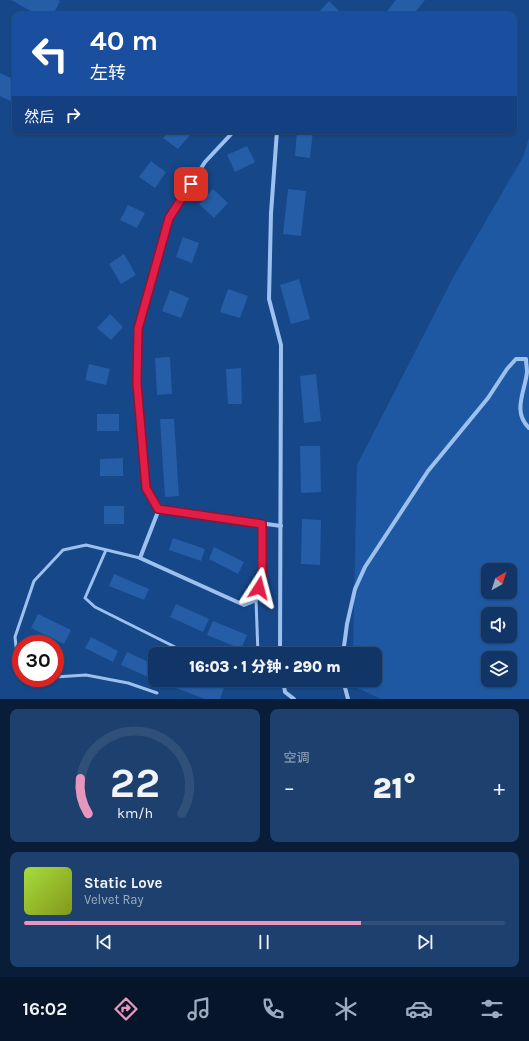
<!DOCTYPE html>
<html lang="zh">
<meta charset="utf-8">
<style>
body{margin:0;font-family:Karla,"Noto Sans SC",sans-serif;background:#1e406f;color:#f1f3f6;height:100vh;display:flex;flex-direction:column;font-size:15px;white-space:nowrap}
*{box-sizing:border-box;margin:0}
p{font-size:13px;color:#9cabbf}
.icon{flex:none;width:22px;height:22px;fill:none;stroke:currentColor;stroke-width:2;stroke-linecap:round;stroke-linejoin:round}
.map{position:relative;height:699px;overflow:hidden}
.details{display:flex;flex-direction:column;gap:10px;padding:10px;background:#091d38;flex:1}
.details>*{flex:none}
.top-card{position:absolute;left:12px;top:12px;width:505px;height:122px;border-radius:8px;box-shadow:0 1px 3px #0004,0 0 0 1px #30507a;background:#1a4fa0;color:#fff;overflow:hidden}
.needle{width:26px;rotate:39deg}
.buttons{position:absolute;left:481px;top:563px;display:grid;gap:8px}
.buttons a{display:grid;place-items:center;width:36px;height:36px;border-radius:8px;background:#103566;box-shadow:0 1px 3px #0004,0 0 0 1px #30507a;font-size:20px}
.speed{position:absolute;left:12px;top:635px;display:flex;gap:8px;font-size:20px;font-weight:700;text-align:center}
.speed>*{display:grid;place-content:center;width:52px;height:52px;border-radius:50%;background:#103566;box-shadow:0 1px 3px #0004,0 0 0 1px #30507a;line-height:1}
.speed .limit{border:6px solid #d22;background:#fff;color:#111}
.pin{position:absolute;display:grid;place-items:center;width:34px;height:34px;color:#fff;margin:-17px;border-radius:8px;box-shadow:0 2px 6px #0006}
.me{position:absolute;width:44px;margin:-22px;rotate:9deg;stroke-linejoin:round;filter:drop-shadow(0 0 3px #0008)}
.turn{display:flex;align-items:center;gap:14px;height:84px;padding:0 12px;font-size:18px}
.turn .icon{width:52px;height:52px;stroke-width:2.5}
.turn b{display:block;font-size:28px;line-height:34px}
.then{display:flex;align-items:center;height:38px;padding:0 12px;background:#0003;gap:8px;font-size:15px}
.big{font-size:30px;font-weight:800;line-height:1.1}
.details .tile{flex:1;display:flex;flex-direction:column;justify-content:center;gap:6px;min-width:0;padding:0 14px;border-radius:8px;background:#1e406f}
.details .dial{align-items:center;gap:0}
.dial svg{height:104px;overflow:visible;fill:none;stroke:#30507a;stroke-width:7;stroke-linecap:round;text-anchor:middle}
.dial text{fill:#f1f3f6;stroke:none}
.song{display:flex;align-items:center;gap:12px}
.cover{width:48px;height:48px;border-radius:6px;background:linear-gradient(135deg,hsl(80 70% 55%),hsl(70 70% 35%))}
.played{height:4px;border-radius:2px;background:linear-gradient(90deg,#e797bd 70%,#30507a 70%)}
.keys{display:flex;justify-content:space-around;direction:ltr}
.heat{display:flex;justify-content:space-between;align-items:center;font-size:22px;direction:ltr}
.details .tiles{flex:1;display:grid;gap:10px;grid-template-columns:1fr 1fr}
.tile:last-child{grid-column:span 2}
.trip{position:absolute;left:148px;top:647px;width:234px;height:40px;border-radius:8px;background:#103566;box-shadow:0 1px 3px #0004,0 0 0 1px #30507a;font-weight:800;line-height:40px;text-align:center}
.tab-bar{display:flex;height:64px;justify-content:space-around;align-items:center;background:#061529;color:#9cabbf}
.tab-bar .icon{width:28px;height:28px}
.tab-bar .selected{color:#e797bd}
.tab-bar b{font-size:18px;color:#f1f3f6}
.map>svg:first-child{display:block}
</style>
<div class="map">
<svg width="529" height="699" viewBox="0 0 529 699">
<rect width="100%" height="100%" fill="#164788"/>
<path fill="#1f58a2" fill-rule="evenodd" d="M529 138V699H381L353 686V680H375V654H353L357 465 455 274 523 157ZM488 570H510V592H488ZM488 614H510V636H488ZM488 658H510V680H488Z"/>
<g fill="#255da7">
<path d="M11 0H58L60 1 53 15H38Z"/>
<path d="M396 0H425L413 15H384Z"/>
<path d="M329 1 343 15H316Z"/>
<path d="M0 73 15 80V103L0 96Z"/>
<path d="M169 131H185L190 135 178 149 163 138Z"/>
<path d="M297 131H313L310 158 295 156Z"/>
<path d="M247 146 255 162 235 172 227 155Z"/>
<path d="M151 161 166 172 155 188 139 177Z"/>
<path d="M213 189 228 203 214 218 199 204Z"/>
<path d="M288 189 306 191 301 236 283 234Z"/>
<path d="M128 205 145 213 137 228 120 220Z"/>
<path d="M183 237 199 243 192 263 176 257Z"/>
<path d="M124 254 136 275 121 284 109 264Z"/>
<path d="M299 279 310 319 291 324 280 285Z"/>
<path d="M228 289 248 296 240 318 220 312Z"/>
<path d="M170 290 189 298 181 318 162 311Z"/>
<path d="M110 314 123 327 111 340 97 328Z"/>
<path d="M170 357 172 394 157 395 155 358Z"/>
<path d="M89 364 110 369 106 385 85 380Z"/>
<path d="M241 368 242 404H228L226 369Z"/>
<path d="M316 374 321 421 304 423 300 376Z"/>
<rect x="97" y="414" width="22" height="17"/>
<path d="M160 419H174L179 496 165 497Z"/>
<path d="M300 446H320L321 492 301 493Z"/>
<path d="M123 458V476H100V459Z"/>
<rect x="104" y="506" width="20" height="18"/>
<path d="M302 519 321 520 320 565 301 564Z"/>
<path d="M173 538 205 549 201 561 169 550Z"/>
<path d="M214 547 244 562 238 574 209 559Z"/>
<path d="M114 574 149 589 144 600 109 586Z"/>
<path d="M176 604 209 619 203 632 170 617Z"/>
<path d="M38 614 71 630 64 644 31 628Z"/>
<path d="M213 621 247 635 241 649 207 635Z"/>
<path d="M91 637 118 651 113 662 85 648Z"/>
<path d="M127 652 155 665V680L121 665Z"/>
<path d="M179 680H203L224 688 220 699H205L176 688Z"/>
</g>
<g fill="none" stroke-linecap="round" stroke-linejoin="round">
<g stroke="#9dc1ee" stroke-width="3">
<path d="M106 550 85 598 95 607 189 654"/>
<path d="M256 600 258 654"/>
<path d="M21 667 18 665 15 637 34 581 63 550 86 545 140 558"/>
<path d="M55 677 86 675 128 683 157 693"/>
</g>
<g stroke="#9dc1ee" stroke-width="4">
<path d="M234 131 205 162 169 218 138 329 137 384 146 488 158 509 281 526"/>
<path d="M277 131 271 213 269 299 281 345 280 654"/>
<path d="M159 509 140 558 244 605 256 600 262 576V524"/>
<path d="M343 654 347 624 355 589 365 567 428 471 488 398 507 369 516 359H526C526 363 527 368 527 372 525 392 512 411 529 428"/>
<path d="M283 680 285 692 294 699"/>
<path d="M343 680 348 699"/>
</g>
</g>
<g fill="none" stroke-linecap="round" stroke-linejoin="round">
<defs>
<path id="route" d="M191 184 169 218 138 329 137 384 146 488 158 509 262 524V576L259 588"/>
</defs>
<use href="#route" stroke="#92132f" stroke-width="10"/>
<use href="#route" stroke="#e11d48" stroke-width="7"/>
</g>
</svg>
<div class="buttons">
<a><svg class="needle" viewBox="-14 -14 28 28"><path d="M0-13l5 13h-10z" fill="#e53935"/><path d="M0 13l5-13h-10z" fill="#9cabbf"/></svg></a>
<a><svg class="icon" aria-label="sound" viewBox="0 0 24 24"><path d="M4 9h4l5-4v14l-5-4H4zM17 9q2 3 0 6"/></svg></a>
<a><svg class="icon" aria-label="layers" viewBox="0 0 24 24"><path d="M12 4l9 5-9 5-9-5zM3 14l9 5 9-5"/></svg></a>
</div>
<div class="speed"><div class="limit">30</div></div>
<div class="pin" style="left:191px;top:184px;background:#d93025"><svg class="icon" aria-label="arrive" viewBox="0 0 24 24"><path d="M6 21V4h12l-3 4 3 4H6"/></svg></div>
<svg class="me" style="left:259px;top:588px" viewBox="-20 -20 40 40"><path d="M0-17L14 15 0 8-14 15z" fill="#e11d48" stroke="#fff" stroke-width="4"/></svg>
<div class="trip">16:03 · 1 分钟 · 290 m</div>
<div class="top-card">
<div class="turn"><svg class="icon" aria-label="left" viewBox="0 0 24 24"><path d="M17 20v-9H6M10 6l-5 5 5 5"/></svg><div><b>40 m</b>左转</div></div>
<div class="then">然后<svg class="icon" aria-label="right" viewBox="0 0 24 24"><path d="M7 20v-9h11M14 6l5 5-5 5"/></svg></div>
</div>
</div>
<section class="details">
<div class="tiles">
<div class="tile dial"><svg viewBox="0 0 100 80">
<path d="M14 69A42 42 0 1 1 86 69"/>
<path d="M14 69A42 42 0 0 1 8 42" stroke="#e797bd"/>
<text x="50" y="56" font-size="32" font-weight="700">22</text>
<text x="50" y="72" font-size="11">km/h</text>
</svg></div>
<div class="tile"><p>空调</p>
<div class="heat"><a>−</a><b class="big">21°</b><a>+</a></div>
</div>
<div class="tile">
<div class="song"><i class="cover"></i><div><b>Static Love</b><p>Velvet Ray</p></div></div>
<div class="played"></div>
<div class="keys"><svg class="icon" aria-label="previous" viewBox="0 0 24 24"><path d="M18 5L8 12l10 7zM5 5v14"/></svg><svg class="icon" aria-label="pause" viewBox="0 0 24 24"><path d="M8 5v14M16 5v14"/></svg><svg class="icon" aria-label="next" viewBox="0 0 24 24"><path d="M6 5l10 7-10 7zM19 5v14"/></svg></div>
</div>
</div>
</section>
<nav class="tab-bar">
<b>16:02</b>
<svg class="icon selected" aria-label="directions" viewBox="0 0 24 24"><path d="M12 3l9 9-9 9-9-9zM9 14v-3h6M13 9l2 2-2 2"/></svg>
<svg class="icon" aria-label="music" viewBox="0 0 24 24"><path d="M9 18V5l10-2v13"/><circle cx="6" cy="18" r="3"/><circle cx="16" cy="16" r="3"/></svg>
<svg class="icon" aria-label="phone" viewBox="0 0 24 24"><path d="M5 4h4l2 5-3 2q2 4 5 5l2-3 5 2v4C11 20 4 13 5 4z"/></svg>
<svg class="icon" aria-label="climate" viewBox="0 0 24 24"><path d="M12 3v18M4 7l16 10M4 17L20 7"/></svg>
<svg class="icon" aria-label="car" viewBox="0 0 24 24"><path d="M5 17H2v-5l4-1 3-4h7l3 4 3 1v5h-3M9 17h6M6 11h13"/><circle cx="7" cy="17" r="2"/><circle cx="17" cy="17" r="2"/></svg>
<svg class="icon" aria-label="filters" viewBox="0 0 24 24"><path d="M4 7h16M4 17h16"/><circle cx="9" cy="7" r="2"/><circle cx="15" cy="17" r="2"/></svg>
</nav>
